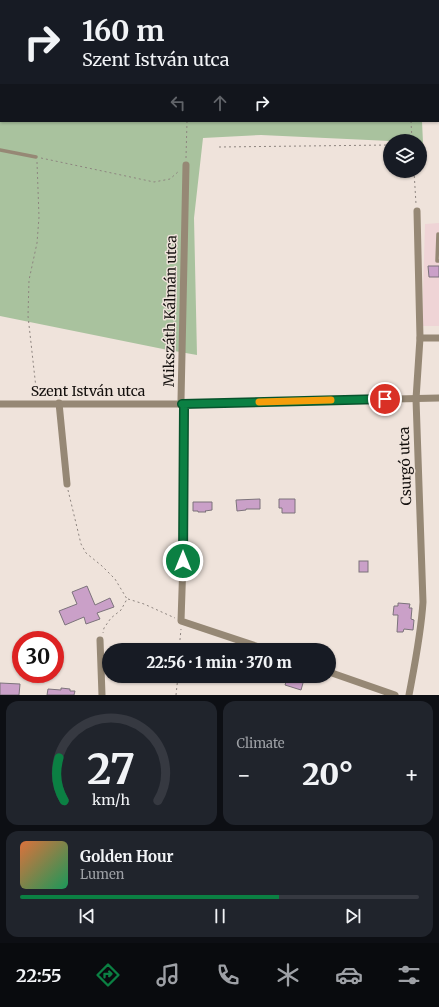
<!DOCTYPE html>
<meta charset="utf-8">
<style>
body{margin:0;font-family:Merriweather,serif;background:#20242c;color:#f1f3f6;height:100vh;display:flex;flex-direction:column;font-size:15px;white-space:nowrap}
*{box-sizing:border-box;margin:0}
p{font-size:13px;color:#9ea1a6}
.icon{flex:none;width:22px;height:22px;fill:none;stroke:currentColor;stroke-width:2;stroke-linecap:round;stroke-linejoin:round}
.map{position:relative;height:695px;overflow:hidden}
.details{display:flex;flex-direction:column;gap:6px;padding:6px;background:#0d0f14;flex:1}
.details>*{flex:none}
.hud{position:absolute;left:0px;top:0px;width:439px;height:122px;box-shadow:0 1px 3px #0004;background:#171b24;color:#f1f3f6;overflow:hidden}
.controls{position:absolute;left:383px;top:134px;display:grid;gap:8px}
.controls a{display:grid;place-items:center;width:44px;height:44px;border-radius:50%;background:#171b24;box-shadow:0 1px 3px #0004;font-size:20px}
.speed{position:absolute;left:12px;top:631px;display:flex;gap:8px;font-size:20px;font-weight:700;text-align:center}
.speed>*{display:grid;place-content:center;width:52px;height:52px;border-radius:50%;background:#171b24;box-shadow:0 1px 3px #0004;line-height:1}
.speed .limit{border:6px solid #d22;background:#fff;color:#111}
.pin{position:absolute;display:grid;place-items:center;width:34px;height:34px;color:#fff;margin:-17px;border:2px solid #fff;border-radius:50%;box-shadow:0 1px 4px #0007}
.me{position:absolute;width:44px;margin:-22px;rotate:0deg;stroke-linejoin:round;filter:drop-shadow(0 0 3px #0008)}
.turn{display:flex;align-items:center;gap:14px;height:84px;padding:0 16px;font-size:18px}
.turn .icon{width:52px;height:52px;stroke-width:2.5}
.turn b{display:block;font-size:28px;line-height:34px}
.lanes{display:flex;align-items:center;height:38px;padding:0 16px;background:#0003;justify-content:center;gap:20px;direction:ltr}
.lanes .off{opacity:.35}
.big{font-size:30px;font-weight:800;line-height:1.1}
.details .widget{flex:1;display:flex;flex-direction:column;justify-content:center;gap:6px;min-width:0;padding:0 14px;border-radius:12px;background:#20242c}
.details .dial{align-items:center;gap:0}
.dial svg{height:104px;overflow:visible;fill:none;stroke:#363941;stroke-width:7;stroke-linecap:round;text-anchor:middle}
.dial text{fill:#f1f3f6;stroke:none}
.song{display:flex;align-items:center;gap:12px}
.cover{width:48px;height:48px;border-radius:6px;background:linear-gradient(135deg,hsl(20 70% 55%),hsl(150 70% 35%))}
.played{height:4px;border-radius:2px;background:linear-gradient(90deg,#0b8043 65%,#363941 65%)}
.keys{display:flex;justify-content:space-around;direction:ltr}
.heat{display:flex;justify-content:space-between;align-items:center;font-size:22px;direction:ltr}
.details .tiles{flex:1;display:grid;gap:6px;grid-template-columns:1fr 1fr}
.widget:last-child{grid-column:span 2}
.trip{position:absolute;left:102px;top:643px;width:234px;height:40px;border-radius:20px;background:#171b24;box-shadow:0 1px 3px #0004;font-weight:800;line-height:40px;text-align:center}
.menu{display:flex;height:64px;justify-content:space-around;align-items:center;background:#090b0e;color:#9ea1a6}
.menu .icon{width:28px;height:28px}
.menu .on{color:#0b8043}
.menu b{font-size:18px;color:#f1f3f6}
.map>svg:first-child{display:block}
</style>
<div class="map">
<svg width="439" height="695" viewBox="0 0 439 695">
<rect width="100%" height="100%" fill="#efe3db"/>
<path fill="#efd4d6" d="M439 223V326H422L425 224Z"/>
<g fill="#a9c29e">
<rect x="32" y="0" width="239" height="1"/>
<path d="M0 74H1V121H422L423 143H420V141H390L261 135 203 138 194 218 197 355 163 349 0 316Z"/>
</g>
<g fill="#caa0c8" stroke="#7c737b">
<path d="M428 266H439V277H429Z"/>
<path d="M260 499V509H246V510L237 511 236 500Z"/>
<path d="M279 499H295V513H282V508H279Z"/>
<path d="M193 502H212V510L205 511 206 512H198V511H193Z"/>
<rect x="359" y="561" width="9" height="11"/>
<path d="M87 586 95 605 110 598 114 607 97 613 100 619 86 624 84 617 65 625 59 611 77 604 72 592Z"/>
<path d="M398 603 410 604 409 608H412L411 619 414 620 413 630 404 629 403 632H397L398 615H393L394 606H398Z"/>
<path d="M288 676H305L301 690 285 685Z"/>
<path d="M0 683 20 684 19 695H0Z"/>
<path d="M61 688 70 689V691H75L74 695H47L48 689 61 690Z"/>
</g>
<g fill="none" stroke-linecap="round" stroke-linejoin="round">
<g stroke="#8d847f" stroke-width="1" stroke-dasharray="2 3" stroke-linecap="butt">
<path d="M403 0V1"/>
<path d="M190 1 192 0"/>
<path d="M411 121 412 141"/>
<path d="M219 147 390 145"/>
<path d="M41 158 154 182 170 179 179 171"/>
<path d="M186 158 187 121"/>
<path d="M37 162 39 217 37 243 29 280 28 316 37 397"/>
<path d="M414 171 416 204"/>
<path d="M68 490 81 544 86 553 102 566 115 579 127 599 121 610 111 618 104 628 103 633"/>
<path d="M128 599 144 604 175 618"/>
<path d="M179 650 181 629"/>
<path d="M176 695 178 676"/>
</g>
<g stroke="#968875" stroke-width="3.5">
<path d="M0 150 36 157"/>
<path d="M438 234 437 261H439"/>
</g>
<g stroke="#968875" stroke-width="7">
<path d="M186 165 181 400 184 406 183 561 181 621 268 650"/>
<path d="M420 338H439"/>
<path d="M59 403 67 484"/>
<path d="M0 404H182L439 398"/>
<path d="M100 640 102 695"/>
<path d="M329 672 395 695"/>
<path d="M409 695C415 663 421 634 423 602L416 399 420 338 417 211"/>
</g>
</g>
<g fill="none" stroke-linecap="round" stroke-linejoin="round">
<defs>
<path id="route" d="M183 561 184 406 182 404 385 399"/>
</defs>
<use href="#route" stroke="#07532c" stroke-width="10"/>
<use href="#route" stroke="#0b8043" stroke-width="7"/>
<path stroke="#f59e0b" stroke-width="7" d="M259 402 331 400"/>
</g>
<g text-anchor="middle" dominant-baseline="central" stroke-width="3" stroke-linejoin="round" paint-order="stroke">
<g font-size="14" fill="#14100e" stroke="#efe3db">
<text transform="translate(170 311) rotate(-89)">Mikszáth Kálmán utca</text>
<text x="88" y="391">Szent István utca</text>
<text transform="translate(405 466) rotate(-92)">Csurgó utca</text>
</g>
</g>
</svg>
<div class="controls">
<a><svg class="icon" aria-label="layers" viewBox="0 0 24 24"><path d="M12 4l9 5-9 5-9-5zM3 14l9 5 9-5"/></svg></a>
</div>
<div class="speed"><div class="limit">30</div></div>
<div class="pin" style="left:385px;top:399px;background:#d93025"><svg class="icon" aria-label="arrive" viewBox="0 0 24 24"><path d="M6 21V4h12l-3 4 3 4H6"/></svg></div>
<svg class="me" style="left:183px;top:561px" viewBox="-20 -20 40 40"><circle r="17" fill="#0b8043" stroke="#fff" stroke-width="3"/><path d="M0-11L8 9 0 5-8 9z" fill="#fff"/></svg>
<div class="trip">22:56 · 1 min · 370 m</div>
<div class="hud">
<div class="turn"><svg class="icon" aria-label="right" viewBox="0 0 24 24"><path d="M7 20v-9h11M14 6l5 5-5 5"/></svg><div><b>160 m</b>Szent István utca</div></div>
<div class="lanes"><svg class="icon off" aria-label="left" viewBox="0 0 24 24"><path d="M17 20v-9H6M10 6l-5 5 5 5"/></svg><svg class="icon off" aria-label="ahead" viewBox="0 0 24 24"><path d="M12 20V5M6 11l6-6 6 6"/></svg><svg class="icon" aria-label="right" viewBox="0 0 24 24"><path d="M7 20v-9h11M14 6l5 5-5 5"/></svg></div>
</div>
</div>
<section class="details">
<div class="tiles">
<div class="widget dial"><svg viewBox="0 0 100 80">
<path d="M14 69A42 42 0 1 1 86 69"/>
<path d="M14 69A42 42 0 0 1 10 36" stroke="#0b8043"/>
<text x="50" y="56" font-size="32" font-weight="700">27</text>
<text x="50" y="72" font-size="11">km/h</text>
</svg></div>
<div class="widget"><p>Climate</p>
<div class="heat"><a>−</a><b class="big">20°</b><a>+</a></div>
</div>
<div class="widget">
<div class="song"><i class="cover"></i><div><b>Golden Hour</b><p>Lumen</p></div></div>
<div class="played"></div>
<div class="keys"><svg class="icon" aria-label="previous" viewBox="0 0 24 24"><path d="M18 5L8 12l10 7zM5 5v14"/></svg><svg class="icon" aria-label="pause" viewBox="0 0 24 24"><path d="M8 5v14M16 5v14"/></svg><svg class="icon" aria-label="next" viewBox="0 0 24 24"><path d="M6 5l10 7-10 7zM19 5v14"/></svg></div>
</div>
</div>
</section>
<nav class="menu">
<b>22:55</b>
<svg class="icon on" aria-label="directions" viewBox="0 0 24 24"><path d="M12 3l9 9-9 9-9-9zM9 14v-3h6M13 9l2 2-2 2"/></svg>
<svg class="icon" aria-label="music" viewBox="0 0 24 24"><path d="M9 18V5l10-2v13"/><circle cx="6" cy="18" r="3"/><circle cx="16" cy="16" r="3"/></svg>
<svg class="icon" aria-label="phone" viewBox="0 0 24 24"><path d="M5 4h4l2 5-3 2q2 4 5 5l2-3 5 2v4C11 20 4 13 5 4z"/></svg>
<svg class="icon" aria-label="climate" viewBox="0 0 24 24"><path d="M12 3v18M4 7l16 10M4 17L20 7"/></svg>
<svg class="icon" aria-label="car" viewBox="0 0 24 24"><path d="M5 17H2v-5l4-1 3-4h7l3 4 3 1v5h-3M9 17h6M6 11h13"/><circle cx="7" cy="17" r="2"/><circle cx="17" cy="17" r="2"/></svg>
<svg class="icon" aria-label="filters" viewBox="0 0 24 24"><path d="M4 7h16M4 17h16"/><circle cx="9" cy="7" r="2"/><circle cx="15" cy="17" r="2"/></svg>
</nav>
